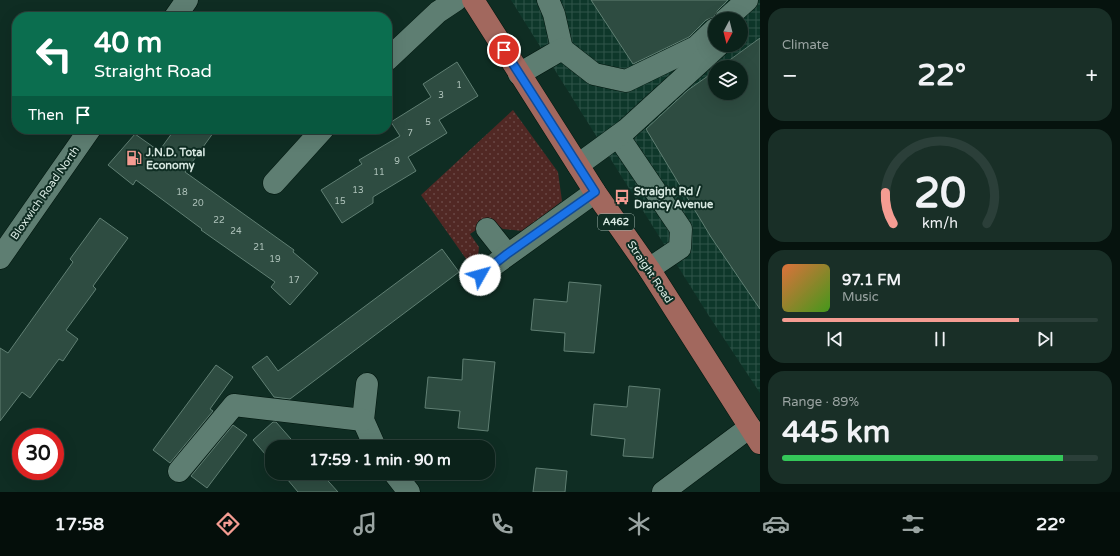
<!DOCTYPE html>
<meta charset="utf-8">
<style>
body{margin:0;font-family:"Varela Round",sans-serif;background:#192f27;color:#f1f3f6;height:100vh;display:flex;flex-direction:column;font-size:15px;white-space:nowrap}
*{box-sizing:border-box;margin:0}
p{font-size:13px;color:#9aa4a2}
.icon{flex:none;width:22px;height:22px;fill:none;stroke:currentColor;stroke-width:2;stroke-linecap:round;stroke-linejoin:round}
.map{position:relative;flex:1;overflow:hidden}
.details{display:flex;flex-direction:column;gap:8px;padding:8px;background:#06130e;width:360px}
.details>*{flex:none}
.hud{position:absolute;left:12px;top:12px;width:380px;height:122px;border-radius:16px;box-shadow:0 4px 16px #0002,0 0 0 1px #2b3f39;background:#0b6e4f;color:#fff;overflow:hidden}
.needle{width:26px;rotate:187deg}
.buttons{position:absolute;left:708px;top:12px;display:grid;gap:8px}
.buttons a{display:grid;place-items:center;width:40px;height:40px;border-radius:50%;background:#0b221a;box-shadow:0 4px 16px #0002,0 0 0 1px #2b3f39;font-size:20px}
.speed{position:absolute;left:12px;top:428px;display:flex;gap:8px;font-size:20px;font-weight:700;text-align:center}
.speed>*{display:grid;place-content:center;width:52px;height:52px;border-radius:50%;background:#0b221a;box-shadow:0 4px 16px #0002,0 0 0 1px #2b3f39;line-height:1}
.speed .limit{border:6px solid #d22;background:#fff;color:#111}
.pin{position:absolute;display:grid;place-items:center;width:34px;height:34px;color:#fff;margin:-17px;border:2px solid #fff;border-radius:50%;box-shadow:0 1px 4px #0007}
.me{position:absolute;width:44px;margin:-22px;rotate:52deg;stroke-linejoin:round;filter:drop-shadow(0 0 3px #0008)}
.turn{display:flex;align-items:center;gap:14px;height:84px;padding:0 16px;font-size:18px}
.turn .icon{width:52px;height:52px;stroke-width:2.5}
.turn b{display:block;font-size:28px;line-height:34px}
.then{display:flex;align-items:center;height:38px;padding:0 16px;background:#0003;gap:8px;font-size:15px}
.big{font-size:30px;font-weight:700;line-height:1.1}
.details .tile{flex:1;display:flex;flex-direction:column;justify-content:center;gap:6px;min-width:0;padding:0 14px;border-radius:16px;background:#192f27}
.details .dial{align-items:center;gap:0}
.dial svg{height:104px;overflow:visible;fill:none;stroke:#2b3f39;stroke-width:7;stroke-linecap:round;text-anchor:middle}
.dial text{fill:#f1f3f6;stroke:none}
.song{display:flex;align-items:center;gap:12px}
.cover{width:48px;height:48px;border-radius:6px;background:linear-gradient(135deg,hsl(20 70% 55%),hsl(100 70% 35%))}
.played{height:4px;border-radius:2px;background:linear-gradient(90deg,#f59c92 75%,#2b3f39 75%)}
.keys{display:flex;justify-content:space-around;direction:ltr}
.heat{display:flex;justify-content:space-between;align-items:center;font-size:22px;direction:ltr}
.charge{height:6px;border-radius:3px;background:linear-gradient(90deg,#34c759 89%,#2b3f39 0)}
.trip{position:absolute;left:265px;top:440px;width:230px;height:40px;border-radius:16px;background:#0b221a;box-shadow:0 4px 16px #0002,0 0 0 1px #2b3f39;font-weight:700;line-height:40px;text-align:center}
.menu{display:flex;height:64px;justify-content:space-around;align-items:center;background:#040e0a;color:#9aa4a2}
.menu .icon{width:28px;height:28px}
.menu .current{color:#f59c92}
.menu b{font-size:18px;color:#f1f3f6}
main{display:flex;flex:1;min-height:0}
.map>svg:first-child{display:block}
</style>
<main>
<div class="map">
<svg width="760" height="492" viewBox="0 0 760 492">
<defs>
<pattern id="industrial-grid" width="8" height="8" patternUnits="userSpaceOnUse"><rect width="8" height="8" fill="#0e372a"/><path d="M0 4h8M4 0v8" fill="none" stroke="#305449"/></pattern>
<pattern id="grass-dots" width="8" height="8" patternUnits="userSpaceOnUse"><rect width="8" height="8" fill="#512824"/><path d="M2 2h.1M6 6h.1" fill="none" stroke="#694744" stroke-width="1.8" stroke-linecap="round"/></pattern>
</defs>
<rect width="100%" height="100%" fill="#0f2d23"/>
<path fill="url(#industrial-grid)" fill-rule="evenodd" d="M511 0H760V393L709 316ZM715 19H741V45H715ZM715 67H741V93H715Z"/>
<path fill="url(#grass-dots)" d="M513 110 558 172 562 201 523 231 503 229 491 220 470 234 479 247 478 257 471 266 421 195Z"/>
<g fill="#2e4c41" stroke="#607f73">
<path d="M591 0H728L718 10 714 17 706 20 689 37 633 64Z"/>
<path d="M760 38V309L711 237 646 129 688 90 715 71V93H741V67H720Z"/>
<path d="M457 62 478 96 439 120 447 133 408 157 416 171 373 197V203L342 223 321 190 362 164 359 160 400 136 391 122 431 97 423 84Z"/>
<path d="M175 129H216L185 172 294 250 293 252 318 273 290 305 271 287 275 282 201 230 202 229 136 180 133 185 108 165 135 134 159 151Z"/>
<path d="M100 218 128 238 93 286 96 289 66 330 78 339 63 361 59 359 30 398 22 392 0 421V348L8 353 73 262 70 259Z"/>
<path d="M442 249 459 272 290 399 274 397 252 367 267 356 278 371Z"/>
<path d="M569 282 601 285 594 353 564 351 565 333 531 330 534 299 567 302Z"/>
<path d="M463 359 495 362 488 431 458 428 460 411 425 408 428 377 462 380Z"/>
<path d="M216 365 233 377 210 409 213 411 170 463 153 450Z"/>
<path d="M629 386 660 389 653 458 623 456 625 439 591 435 594 404 627 407Z"/>
<path d="M273 422H276L298 447H272V462L253 440Z"/>
<path d="M233 425 247 435 207 488 191 476Z"/>
<path d="M536 468 567 471 565 492H533Z"/>
<path d="M282 473H321L338 492H298Z"/>
</g>
<g fill="none" stroke-linecap="round" stroke-linejoin="round">
<defs>
<g id="minor">
<path d="M548 0 554 14 562 49"/>
<path d="M175 17 187 0"/>
<path d="M726 19 747 0"/>
<path d="M387 60 438 12 456 0"/>
<path d="M519 74 562 49 594 74 626 81 696 47 715 29"/>
<path d="M618 136 681 229 680 248 649 269"/>
<path d="M578 165 626 130 719 45"/>
<path d="M274 183 323 129"/>
<path d="M487 229 507 254"/>
<path d="M0 258 90 129"/>
<path d="M480 275 595 192"/>
<path d="M367 384 363 420 375 447"/>
<path d="M179 471 234 405 363 420"/>
<path d="M394 473 409 492"/>
<path d="M663 492 750 427"/>
</g>
<path id="major" d="M473 0 595 192 649 269 760 443"/>
</defs>
<use href="#minor" stroke="#00150d" stroke-width="23"/>
<use href="#major" stroke="#00150d" stroke-width="23"/>
<use href="#minor" stroke="#5e7e72" stroke-width="22"/>
<use href="#major" stroke="#a2685e" stroke-width="22"/>
</g>
<g fill="none" stroke-linecap="round" stroke-linejoin="round">
<defs>
<path id="route" d="M480 275 507 254 595 192 504 50"/>
</defs>
<use href="#route" stroke="#114b97" stroke-width="10"/>
<use href="#route" stroke="#1a73e8" stroke-width="7"/>
</g>
<defs>
<symbol id="fuel-bare" viewBox="-9 -9 18 18"><path d="M-5.5-6h7V0h2V4h1.3V-2.5L3-4.5l.8-.8L6-3V5H2.5V1h-1V6h-7ZM-4.2-4.7v3.2H.2V-4.7Z" fill="#f59c92" stroke="#0f2d23" stroke-width="2.5" paint-order="stroke"/></symbol>
<symbol id="bus-bare" viewBox="-9 -9 18 18"><path d="M-5-6H5V4H4V6H2V4H-2V6H-4V4H-5ZM-3.5-4V0h7V-4ZM-3.5 1.2v1.5H-2V1.2ZM2 1.2v1.5H3.5V1.2Z" fill="#f59c92" stroke="#0f2d23" stroke-width="2.5" paint-order="stroke"/></symbol>
</defs>
<g fill-rule="evenodd">
<use href="#fuel-bare" x="123" y="147" width="22" height="22"/>
<use href="#bus-bare" x="611" y="186" width="22" height="22"/>
</g>
<g text-anchor="middle" dominant-baseline="central" stroke-width="4" stroke-linejoin="round" paint-order="stroke">
<g font-size="9" fill="#aec2ba">
<text x="459" y="85">1</text>
<text x="441" y="95">3</text>
<text x="428" y="122">5</text>
<text x="410" y="133">7</text>
<text x="397" y="161">9</text>
<text x="379" y="172">11</text>
<text x="358" y="190">13</text>
<text x="182" y="192">18</text>
<text x="340" y="201">15</text>
<text x="198" y="203">20</text>
<text x="219" y="220">22</text>
<text x="236" y="231">24</text>
<text x="259" y="247">21</text>
<text x="275" y="259">19</text>
<text x="294" y="280">17</text>
</g>
<rect fill="#0f2d23" stroke="#9cb1a9" stroke-width="1" x="598" y="214" width="36" height="16" rx="3"/>
<g font-size="10" font-weight="bold" fill="#d8e9e2">
<text x="616" y="222">A462</text>
</g>
<g font-size="11" font-weight="bold" fill="#d8e9e2" stroke="#0f2d23" text-anchor="start">
<text x="146" y="152">J.N.D. Total<tspan x="146" dy="13">Economy</tspan></text>
<text x="634" y="191">Straight Rd /<tspan x="634" dy="13">Drancy Avenue</tspan></text>
</g>
<g font-size="11" fill="#d8e9e2" stroke="#0f2d23">
<text transform="translate(45 193) rotate(-55)">Bloxwich Road North</text>
<text transform="translate(650 272) rotate(56)">Straight Road</text>
</g>
</g>
</svg>
<div class="buttons">
<a><svg class="needle" viewBox="-14 -14 28 28"><path d="M0-13l5 13h-10z" fill="#e53935"/><path d="M0 13l5-13h-10z" fill="#9aa4a2"/></svg></a>
<a><svg class="icon" aria-label="layers" viewBox="0 0 24 24"><path d="M12 4l9 5-9 5-9-5zM3 14l9 5 9-5"/></svg></a>
</div>
<div class="speed"><div class="limit">30</div></div>
<div class="pin" style="left:504px;top:50px;background:#d93025"><svg class="icon" aria-label="arrive" viewBox="0 0 24 24"><path d="M6 21V4h12l-3 4 3 4H6"/></svg></div>
<svg class="me" style="left:480px;top:275px" viewBox="-20 -20 40 40"><circle r="19" fill="#fff"/><path d="M0-13L10 11 0 6-10 11z" fill="#1a73e8"/></svg>
<div class="trip">17:59 · 1 min · 90 m</div>
<div class="hud">
<div class="turn"><svg class="icon" aria-label="left" viewBox="0 0 24 24"><path d="M17 20v-9H6M10 6l-5 5 5 5"/></svg><div><b>40 m</b>Straight Road</div></div>
<div class="then">Then<svg class="icon" aria-label="arrive" viewBox="0 0 24 24"><path d="M6 21V4h12l-3 4 3 4H6"/></svg></div>
</div>
</div>
<section class="details">
<div class="tile"><p>Climate</p>
<div class="heat"><a>−</a><b class="big">22°</b><a>+</a></div>
</div>
<div class="tile dial"><svg viewBox="0 0 100 80">
<path d="M14 69A42 42 0 1 1 86 69"/>
<path d="M14 69A42 42 0 0 1 8 45" stroke="#f59c92"/>
<text x="50" y="56" font-size="32" font-weight="700">20</text>
<text x="50" y="72" font-size="11">km/h</text>
</svg></div>
<div class="tile">
<div class="song"><i class="cover"></i><div><b>97.1 FM</b><p>Music</p></div></div>
<div class="played"></div>
<div class="keys"><svg class="icon" aria-label="previous" viewBox="0 0 24 24"><path d="M18 5L8 12l10 7zM5 5v14"/></svg><svg class="icon" aria-label="pause" viewBox="0 0 24 24"><path d="M8 5v14M16 5v14"/></svg><svg class="icon" aria-label="next" viewBox="0 0 24 24"><path d="M6 5l10 7-10 7zM19 5v14"/></svg></div>
</div>
<div class="tile"><p>Range · 89%</p><b class="big">445 km</b><div class="charge"></div></div>
</section>
</main>
<nav class="menu">
<b>17:58</b>
<svg class="icon current" aria-label="directions" viewBox="0 0 24 24"><path d="M12 3l9 9-9 9-9-9zM9 14v-3h6M13 9l2 2-2 2"/></svg>
<svg class="icon" aria-label="music" viewBox="0 0 24 24"><path d="M9 18V5l10-2v13"/><circle cx="6" cy="18" r="3"/><circle cx="16" cy="16" r="3"/></svg>
<svg class="icon" aria-label="phone" viewBox="0 0 24 24"><path d="M5 4h4l2 5-3 2q2 4 5 5l2-3 5 2v4C11 20 4 13 5 4z"/></svg>
<svg class="icon" aria-label="climate" viewBox="0 0 24 24"><path d="M12 3v18M4 7l16 10M4 17L20 7"/></svg>
<svg class="icon" aria-label="car" viewBox="0 0 24 24"><path d="M5 17H2v-5l4-1 3-4h7l3 4 3 1v5h-3M9 17h6M6 11h13"/><circle cx="7" cy="17" r="2"/><circle cx="17" cy="17" r="2"/></svg>
<svg class="icon" aria-label="filters" viewBox="0 0 24 24"><path d="M4 7h16M4 17h16"/><circle cx="9" cy="7" r="2"/><circle cx="15" cy="17" r="2"/></svg>
<b>22°</b>
</nav>
